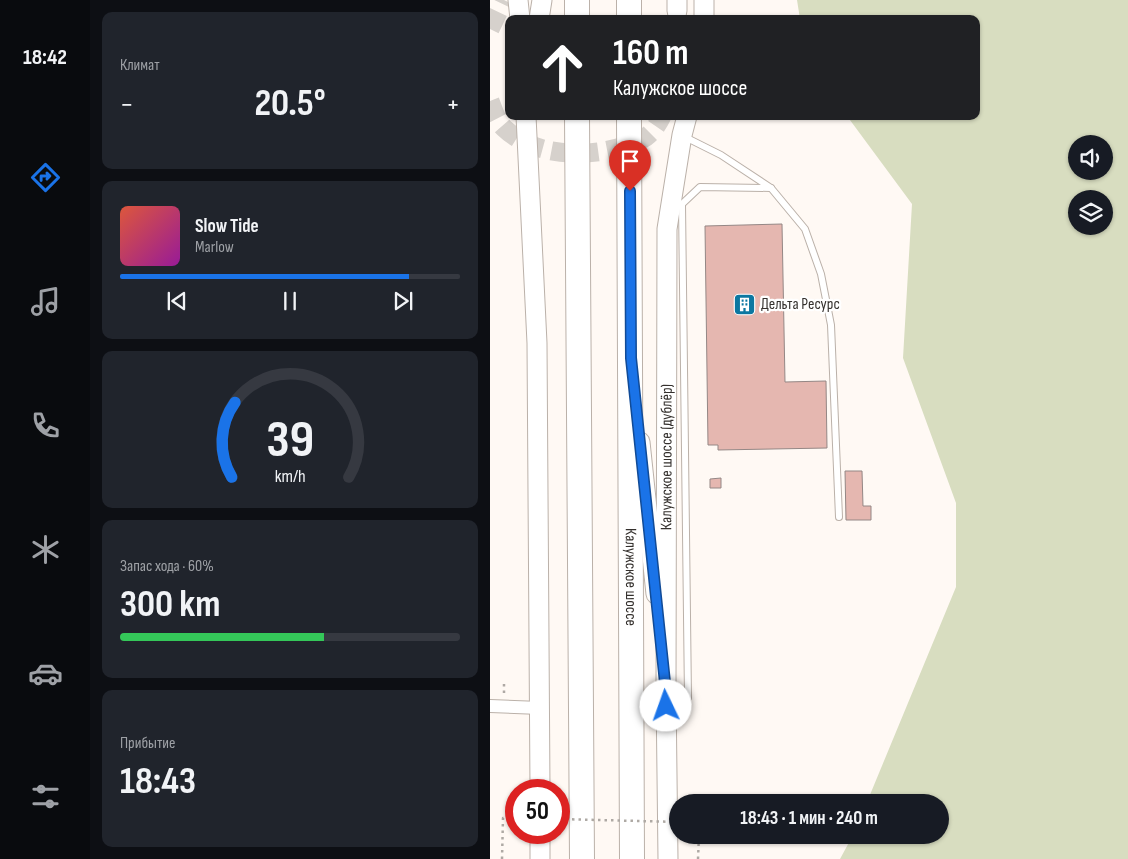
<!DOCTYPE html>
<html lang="ru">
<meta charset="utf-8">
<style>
body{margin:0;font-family:"Sofia Sans Condensed",sans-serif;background:#20242c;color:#f1f3f6;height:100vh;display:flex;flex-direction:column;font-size:19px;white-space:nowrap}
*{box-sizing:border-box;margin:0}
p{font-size:16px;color:#9ea1a6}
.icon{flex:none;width:28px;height:28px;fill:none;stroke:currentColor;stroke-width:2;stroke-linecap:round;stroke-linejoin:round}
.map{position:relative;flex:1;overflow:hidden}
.details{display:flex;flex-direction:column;gap:12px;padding:12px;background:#0d0f14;width:400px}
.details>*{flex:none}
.banner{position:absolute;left:15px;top:15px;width:475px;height:105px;border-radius:10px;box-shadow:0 1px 4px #0004;background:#202124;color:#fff;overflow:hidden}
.controls{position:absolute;left:578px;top:135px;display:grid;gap:10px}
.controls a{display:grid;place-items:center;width:45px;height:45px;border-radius:50%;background:#171b24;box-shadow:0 1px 4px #0004;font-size:25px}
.speed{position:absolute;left:15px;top:779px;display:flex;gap:10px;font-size:25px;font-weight:700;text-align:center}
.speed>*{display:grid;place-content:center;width:65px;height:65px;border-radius:50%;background:#171b24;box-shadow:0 1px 4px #0004;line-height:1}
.speed .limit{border:8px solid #d22;background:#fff;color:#111}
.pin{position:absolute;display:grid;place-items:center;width:42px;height:42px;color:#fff;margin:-51px -21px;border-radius:50% 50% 50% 0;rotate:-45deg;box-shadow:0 0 5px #0007}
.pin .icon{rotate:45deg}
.me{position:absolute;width:55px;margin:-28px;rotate:357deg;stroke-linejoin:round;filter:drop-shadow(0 0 4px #0008)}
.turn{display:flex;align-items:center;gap:18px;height:105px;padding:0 25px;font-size:22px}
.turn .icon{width:65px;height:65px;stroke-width:2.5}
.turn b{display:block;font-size:35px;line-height:42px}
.big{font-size:38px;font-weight:700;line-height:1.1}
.details .widget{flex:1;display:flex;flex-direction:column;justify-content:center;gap:8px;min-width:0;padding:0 18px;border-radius:10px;background:#20242c}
.details .dial{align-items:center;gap:0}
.dial svg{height:130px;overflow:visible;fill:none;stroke:#363941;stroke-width:7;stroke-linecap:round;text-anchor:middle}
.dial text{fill:#f1f3f6;stroke:none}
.song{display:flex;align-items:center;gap:15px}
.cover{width:60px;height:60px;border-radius:8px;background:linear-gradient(135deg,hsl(10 70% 55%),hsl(300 70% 35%))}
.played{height:5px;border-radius:2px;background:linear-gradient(90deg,#1a73e8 85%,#363941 85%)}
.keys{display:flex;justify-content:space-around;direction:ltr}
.heat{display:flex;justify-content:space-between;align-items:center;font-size:28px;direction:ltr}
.charge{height:8px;border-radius:4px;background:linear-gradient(90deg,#34c759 60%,#363941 0)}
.trip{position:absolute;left:179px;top:794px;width:280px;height:50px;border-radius:25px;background:#171b24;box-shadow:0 1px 4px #0004;font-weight:700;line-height:50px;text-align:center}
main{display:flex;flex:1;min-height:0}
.tabs{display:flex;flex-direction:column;width:90px;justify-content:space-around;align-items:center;background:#090b0e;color:#9ea1a6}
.tabs .icon{width:35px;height:35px}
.tabs .active{color:#1a73e8}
.tabs b{font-size:22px;color:#f1f3f6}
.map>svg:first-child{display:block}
</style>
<main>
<nav class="tabs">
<b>18:42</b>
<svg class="icon active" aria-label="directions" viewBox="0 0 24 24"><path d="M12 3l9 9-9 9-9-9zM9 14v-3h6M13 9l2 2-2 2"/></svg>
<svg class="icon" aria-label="music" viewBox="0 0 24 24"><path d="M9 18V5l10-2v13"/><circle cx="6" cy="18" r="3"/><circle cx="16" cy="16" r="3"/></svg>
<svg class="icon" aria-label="phone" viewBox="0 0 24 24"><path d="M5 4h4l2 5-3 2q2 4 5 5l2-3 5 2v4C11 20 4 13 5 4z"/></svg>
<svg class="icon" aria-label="climate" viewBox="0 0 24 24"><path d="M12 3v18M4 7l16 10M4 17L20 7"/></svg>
<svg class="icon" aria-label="car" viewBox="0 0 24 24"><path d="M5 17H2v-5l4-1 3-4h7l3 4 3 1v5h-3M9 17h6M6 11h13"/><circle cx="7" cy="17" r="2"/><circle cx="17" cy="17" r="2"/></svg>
<svg class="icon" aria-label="filters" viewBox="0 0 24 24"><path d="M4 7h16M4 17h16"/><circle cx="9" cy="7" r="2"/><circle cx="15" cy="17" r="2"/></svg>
</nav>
<section class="details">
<div class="widget"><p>Климат</p>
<div class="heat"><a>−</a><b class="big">20.5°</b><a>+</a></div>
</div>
<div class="widget">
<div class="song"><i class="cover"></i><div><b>Slow Tide</b><p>Marlow</p></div></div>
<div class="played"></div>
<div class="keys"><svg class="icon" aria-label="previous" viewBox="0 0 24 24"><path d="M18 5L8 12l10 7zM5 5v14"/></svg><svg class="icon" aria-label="pause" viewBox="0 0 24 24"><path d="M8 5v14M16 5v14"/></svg><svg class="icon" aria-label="next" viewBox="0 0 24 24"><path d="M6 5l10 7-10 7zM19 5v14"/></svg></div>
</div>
<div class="widget dial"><svg viewBox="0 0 100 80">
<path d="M14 69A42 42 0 1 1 86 69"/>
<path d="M14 69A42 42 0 0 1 16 23" stroke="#1a73e8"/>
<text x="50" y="56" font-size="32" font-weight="700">39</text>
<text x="50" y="72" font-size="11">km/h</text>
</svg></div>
<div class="widget"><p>Запас хода · 60%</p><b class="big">300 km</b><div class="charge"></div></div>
<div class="widget"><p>Прибытие</p><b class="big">18:43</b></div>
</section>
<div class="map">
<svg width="638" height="859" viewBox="0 0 638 859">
<rect width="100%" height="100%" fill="#fff9f4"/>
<path fill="#d8ddc0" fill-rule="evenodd" d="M307 0H638V859H350L363 835H450V802H377L466 587V503L413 358 422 204 357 116H486V19H310ZM586 144H614V171H586ZM586 199H614V226H586Z"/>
<g fill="#e5b7b0" stroke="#948785">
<path d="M292 224 295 382 336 381 337 448 228 450V445H218L215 226Z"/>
<path d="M355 471H372L373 506H381V520H356Z"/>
<path d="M231 478V488H220V479Z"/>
</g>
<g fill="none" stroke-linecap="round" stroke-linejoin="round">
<g stroke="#d6d1cc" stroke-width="19" stroke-dasharray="19 9" stroke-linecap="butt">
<path d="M0 29 14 0"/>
<path d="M0 101C4 111 6 120 14 128 44 157 97 158 134 146 142 144 149 142 156 137 163 132 168 124 172 116"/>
</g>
<defs>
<g id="lane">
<path d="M193 136 231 155 281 188 315 229 331 274 341 325 349 517"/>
<path d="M181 715 198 698 192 204 210 187 281 188"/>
</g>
<path id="street" d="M0 706 50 708"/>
<g id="secondary">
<path d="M28 0 30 19"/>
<path d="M187 0V11"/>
<path d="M214 0V19"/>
<path d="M49 19 52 0"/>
<path d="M36 116 47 343 50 790"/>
<path d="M150 442 166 594"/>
<path d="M50 859V832"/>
<path id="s1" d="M178 859 176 692 177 229 192 135 197 116"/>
</g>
<g id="highway">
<path d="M87 0V19"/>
<path d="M139 0V19"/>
<path d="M87 116 92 859"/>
<path id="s2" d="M139 116 142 859"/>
</g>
</defs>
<use href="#lane" stroke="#bbb1a9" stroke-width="8"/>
<use href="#street" stroke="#bbb1a9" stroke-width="14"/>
<use href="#secondary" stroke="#bbb1a9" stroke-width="21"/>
<use href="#highway" stroke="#bbb1a9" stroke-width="26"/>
<g stroke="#aea9a4" stroke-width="2.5" stroke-dasharray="2.5 4" stroke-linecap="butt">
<path d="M14 684V693"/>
<path d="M12 859 13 818H26"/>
<path d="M208 859 209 835"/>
</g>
<use href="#lane" stroke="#fff" stroke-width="6"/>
<use href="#street" stroke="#fff" stroke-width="12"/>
<use href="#secondary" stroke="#fff" stroke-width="19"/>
<use href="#highway" stroke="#fff" stroke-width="24"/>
<path stroke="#aea9a4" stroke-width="2.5" stroke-dasharray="2.5 4" stroke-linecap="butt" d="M69 819 188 822"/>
</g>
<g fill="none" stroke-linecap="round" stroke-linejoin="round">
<defs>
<path id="route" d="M140 191 141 358 176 692V706"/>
</defs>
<use href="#route" stroke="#114b97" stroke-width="12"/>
<use href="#route" stroke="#1a73e8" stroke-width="9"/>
</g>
<defs>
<symbol id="building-square" viewBox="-11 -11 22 22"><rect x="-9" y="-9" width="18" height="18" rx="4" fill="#0b77a1" stroke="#fff"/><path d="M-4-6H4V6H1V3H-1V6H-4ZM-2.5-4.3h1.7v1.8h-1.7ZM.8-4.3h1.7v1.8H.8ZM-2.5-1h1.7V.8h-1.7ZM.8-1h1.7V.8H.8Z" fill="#fff"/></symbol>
</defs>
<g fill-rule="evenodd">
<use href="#building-square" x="242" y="292" width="25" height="25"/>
</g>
<g text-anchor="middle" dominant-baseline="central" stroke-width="4.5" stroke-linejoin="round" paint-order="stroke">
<g font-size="16" fill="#34302d" stroke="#fff" text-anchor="start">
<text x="271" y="304">Дельта Ресурс</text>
</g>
<g font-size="16" fill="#34302d" stroke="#fff">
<text stroke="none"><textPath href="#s1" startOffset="402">Калужское шоссе (дублёр)</textPath></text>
<text stroke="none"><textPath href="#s2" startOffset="461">Калужское шоссе</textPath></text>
</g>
</g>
</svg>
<div class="controls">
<a><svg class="icon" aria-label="sound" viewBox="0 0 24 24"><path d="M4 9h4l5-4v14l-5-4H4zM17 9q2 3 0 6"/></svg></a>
<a><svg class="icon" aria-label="layers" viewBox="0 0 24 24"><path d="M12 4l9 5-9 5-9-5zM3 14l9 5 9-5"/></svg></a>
</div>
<div class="speed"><div class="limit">50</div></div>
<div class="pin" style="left:140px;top:191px;background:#d93025"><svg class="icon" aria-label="arrive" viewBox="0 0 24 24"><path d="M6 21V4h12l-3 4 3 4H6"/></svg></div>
<svg class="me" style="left:176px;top:706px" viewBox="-20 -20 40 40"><circle r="19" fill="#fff"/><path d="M0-13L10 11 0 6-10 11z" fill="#1a73e8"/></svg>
<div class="trip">18:43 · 1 мин · 240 m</div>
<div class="banner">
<div class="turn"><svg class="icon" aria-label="ahead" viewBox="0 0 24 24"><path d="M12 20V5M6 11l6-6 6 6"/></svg><div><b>160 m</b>Калужское шоссе</div></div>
</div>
</div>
</main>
